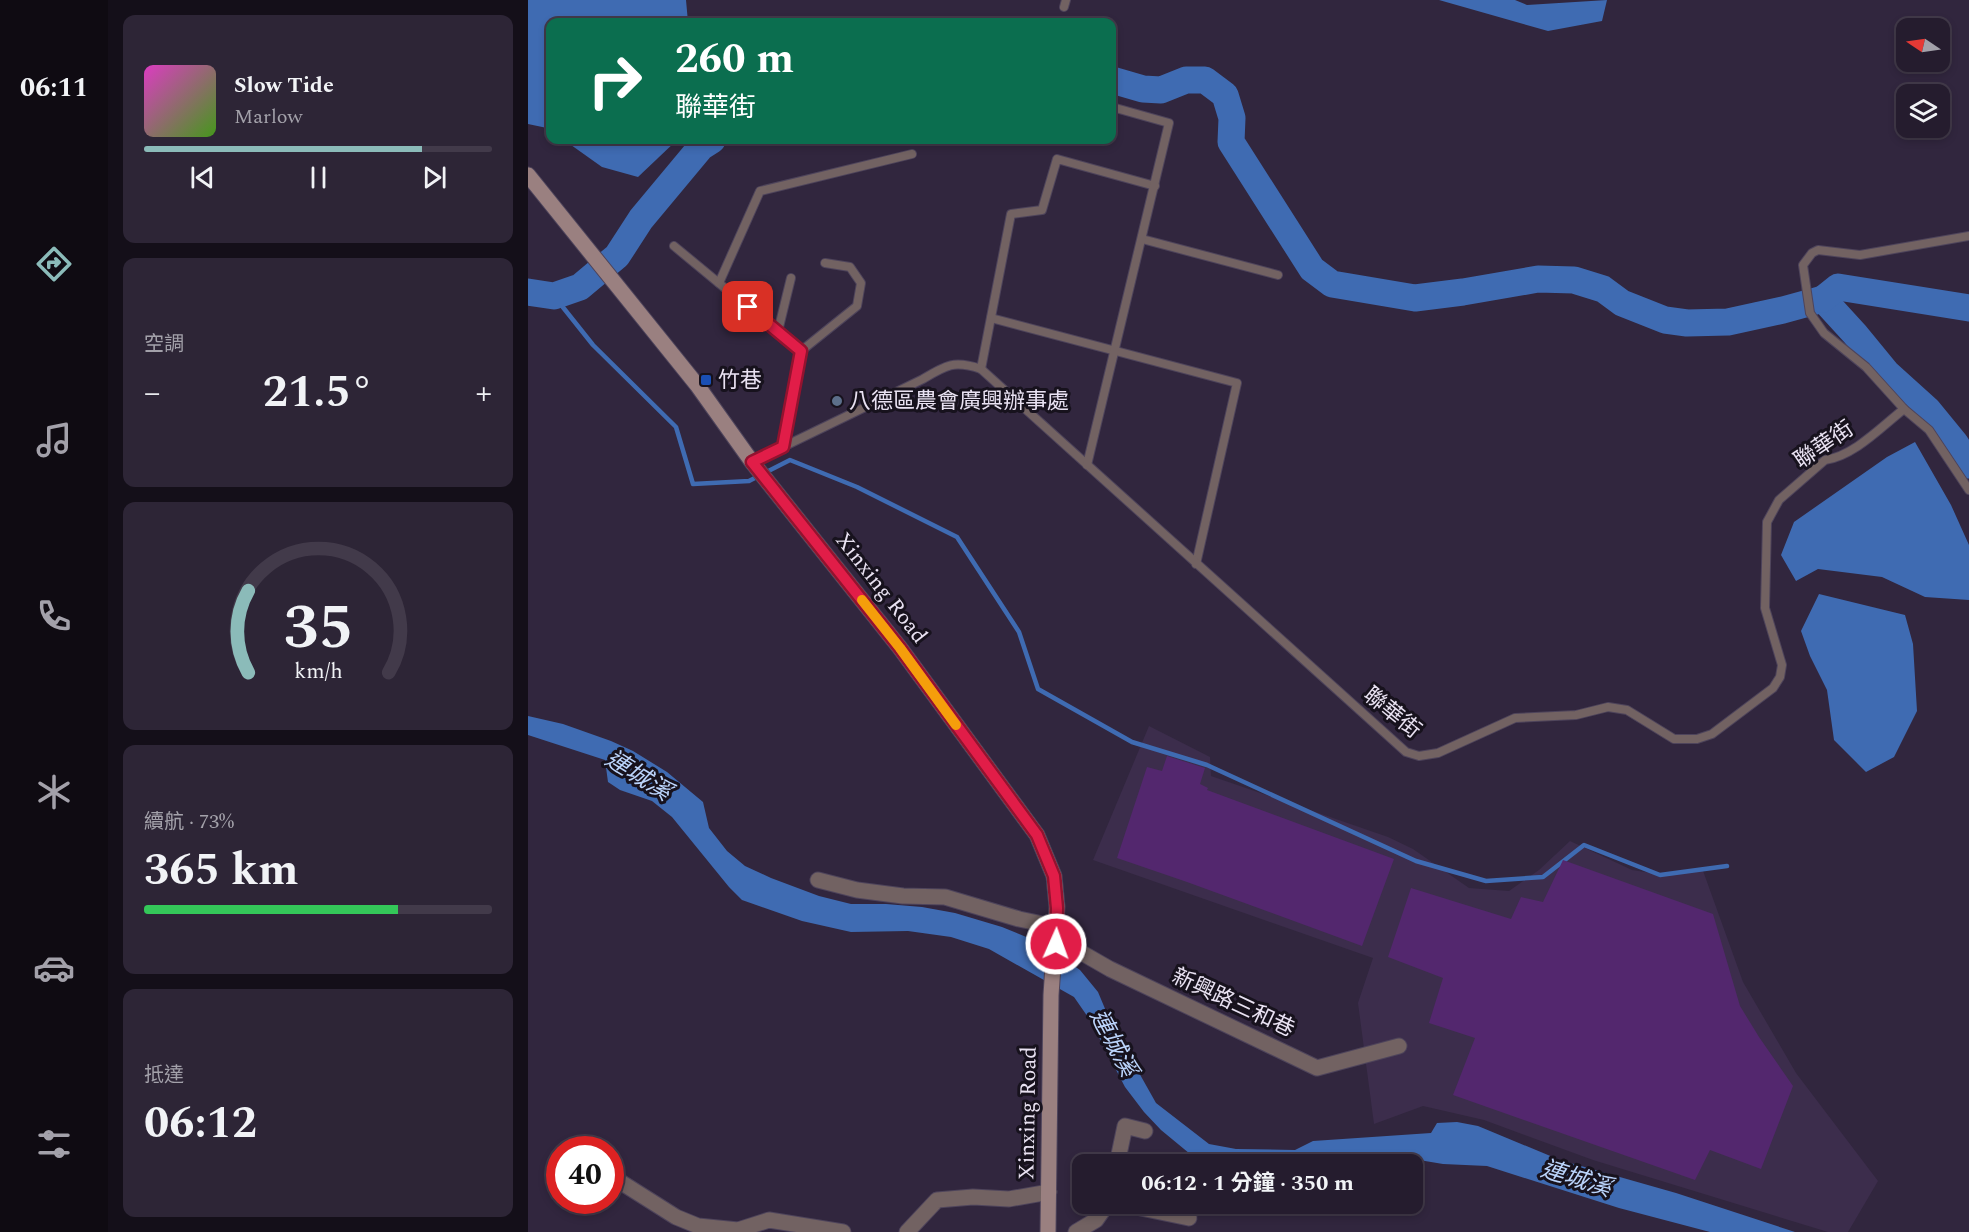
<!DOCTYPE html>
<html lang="zh-TW">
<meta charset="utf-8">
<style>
body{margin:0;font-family:Spectral,"Noto Sans TC",serif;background:#2d2536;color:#f1f3f6;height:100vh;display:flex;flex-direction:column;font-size:22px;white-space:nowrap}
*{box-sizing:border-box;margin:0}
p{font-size:20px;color:#a3a1aa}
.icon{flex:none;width:33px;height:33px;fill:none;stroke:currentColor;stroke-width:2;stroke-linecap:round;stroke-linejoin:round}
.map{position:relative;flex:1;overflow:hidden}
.panel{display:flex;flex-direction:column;gap:15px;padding:15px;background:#140f19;width:420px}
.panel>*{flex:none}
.top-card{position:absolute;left:18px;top:18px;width:570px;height:126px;border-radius:12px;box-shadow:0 3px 9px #0003,0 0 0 2px #423a4a;background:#0b6e4f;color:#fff;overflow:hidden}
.needle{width:39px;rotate:283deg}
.tools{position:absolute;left:1368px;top:18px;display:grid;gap:12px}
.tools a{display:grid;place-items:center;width:54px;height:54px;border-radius:12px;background:#251c2e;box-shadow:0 3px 9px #0003,0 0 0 2px #423a4a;font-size:30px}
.speed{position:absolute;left:18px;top:1136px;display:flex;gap:12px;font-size:30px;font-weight:700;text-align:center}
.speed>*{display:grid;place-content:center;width:78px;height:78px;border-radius:50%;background:#251c2e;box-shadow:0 3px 9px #0003,0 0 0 2px #423a4a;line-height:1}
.speed .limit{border:9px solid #d22;background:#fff;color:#111}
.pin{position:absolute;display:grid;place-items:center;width:51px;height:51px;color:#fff;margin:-26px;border-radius:12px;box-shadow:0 3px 9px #0006}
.me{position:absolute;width:66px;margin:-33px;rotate:2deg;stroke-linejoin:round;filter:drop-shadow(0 0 4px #0008)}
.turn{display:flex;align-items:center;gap:21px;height:126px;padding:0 30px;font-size:27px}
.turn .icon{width:78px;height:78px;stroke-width:2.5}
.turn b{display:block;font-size:42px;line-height:51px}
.big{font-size:45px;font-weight:700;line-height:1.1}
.panel .card{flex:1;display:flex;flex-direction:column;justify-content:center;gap:9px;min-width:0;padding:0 21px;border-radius:12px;background:#2d2536}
.panel .dial{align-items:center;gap:0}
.dial svg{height:156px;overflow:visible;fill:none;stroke:#423a4a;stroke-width:7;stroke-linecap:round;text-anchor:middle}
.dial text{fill:#f1f3f6;stroke:none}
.song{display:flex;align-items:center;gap:18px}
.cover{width:72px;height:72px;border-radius:9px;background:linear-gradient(135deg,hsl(310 70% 55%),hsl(100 70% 35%))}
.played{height:6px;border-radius:3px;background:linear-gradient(90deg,#8bbbb9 80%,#423a4a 80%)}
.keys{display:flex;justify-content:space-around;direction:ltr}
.heat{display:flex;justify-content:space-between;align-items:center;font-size:33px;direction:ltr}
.charge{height:9px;border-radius:4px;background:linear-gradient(90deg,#34c759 73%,#423a4a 0)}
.trip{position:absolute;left:544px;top:1154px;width:351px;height:60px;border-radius:12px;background:#251c2e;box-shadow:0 3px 9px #0003,0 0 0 2px #423a4a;font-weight:700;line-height:60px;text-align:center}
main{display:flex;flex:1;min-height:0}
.dock{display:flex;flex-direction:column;width:108px;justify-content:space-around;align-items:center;background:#0f0b12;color:#a3a1aa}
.dock .icon{width:42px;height:42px}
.dock .selected{color:#8bbbb9}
.dock b{font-size:27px;color:#f1f3f6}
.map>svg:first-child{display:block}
</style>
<main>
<nav class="dock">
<b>06:11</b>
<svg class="icon selected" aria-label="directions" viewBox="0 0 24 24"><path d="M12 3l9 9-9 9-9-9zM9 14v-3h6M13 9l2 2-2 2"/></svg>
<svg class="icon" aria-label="music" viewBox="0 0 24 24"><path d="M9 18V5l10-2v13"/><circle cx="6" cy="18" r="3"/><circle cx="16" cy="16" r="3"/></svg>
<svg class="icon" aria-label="phone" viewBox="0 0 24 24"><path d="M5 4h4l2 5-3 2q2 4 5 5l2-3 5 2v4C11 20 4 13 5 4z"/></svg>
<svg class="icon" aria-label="climate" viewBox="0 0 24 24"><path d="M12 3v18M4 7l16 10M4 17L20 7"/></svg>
<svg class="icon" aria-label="car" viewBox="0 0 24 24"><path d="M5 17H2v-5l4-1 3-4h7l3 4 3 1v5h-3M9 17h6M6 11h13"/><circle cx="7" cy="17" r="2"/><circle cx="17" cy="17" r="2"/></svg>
<svg class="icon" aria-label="filters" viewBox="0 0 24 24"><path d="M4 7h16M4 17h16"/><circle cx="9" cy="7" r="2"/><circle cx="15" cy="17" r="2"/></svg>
</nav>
<section class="panel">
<div class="card">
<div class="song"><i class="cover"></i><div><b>Slow Tide</b><p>Marlow</p></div></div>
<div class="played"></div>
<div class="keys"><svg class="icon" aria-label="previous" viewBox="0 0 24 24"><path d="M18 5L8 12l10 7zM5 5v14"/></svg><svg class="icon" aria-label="pause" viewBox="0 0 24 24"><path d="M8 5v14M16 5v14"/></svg><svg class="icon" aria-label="next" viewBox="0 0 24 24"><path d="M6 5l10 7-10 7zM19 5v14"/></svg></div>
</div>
<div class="card"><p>空調</p>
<div class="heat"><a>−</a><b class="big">21.5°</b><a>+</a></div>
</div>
<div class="card dial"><svg viewBox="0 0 100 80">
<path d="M14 69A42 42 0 1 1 86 69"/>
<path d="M14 69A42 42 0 0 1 14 27" stroke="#8bbbb9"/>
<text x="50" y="56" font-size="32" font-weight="700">35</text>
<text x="50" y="72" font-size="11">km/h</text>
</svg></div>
<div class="card"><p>續航 · 73%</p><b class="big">365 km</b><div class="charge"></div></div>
<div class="card"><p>抵達</p><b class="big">06:12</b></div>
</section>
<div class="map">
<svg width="1441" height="1232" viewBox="0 0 1441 1232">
<rect width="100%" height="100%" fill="#31263e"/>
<path fill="#3c2d4c" d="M621 726 682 757 683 776 860 837 885 849 941 888 981 891 1011 870 1042 841 1104 870 1137 875 1174 868 1215 982 1268 1073 1350 1181 1320 1232H1300L1065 1160 956 1120 895 1106 846 1124 830 1003 845 958 565 860Z"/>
<g fill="#3f6bb2">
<path d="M0 0H158L160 22H22V130L19 128 0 124Z"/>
<path d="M911 0H987L999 5 1079 0 1074 21 1020 31Z"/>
<path d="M36 140H149L110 177 74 167Z"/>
<path d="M1387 442 1423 505 1441 545V600L1397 597 1354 577 1290 569 1268 581 1253 555 1266 522 1359 457Z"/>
<path d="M1291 594 1377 615 1385 644 1389 711 1366 757 1338 772 1306 740 1299 690 1282 656 1273 631Z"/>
<path d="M0 716 35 724 83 741 105 751 139 772 175 802 181 828 199 851 217 866 243 878 291 896 323 904H358L394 907 427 913 474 927 513 943 552 970 570 992 583 1023 628 1103 681 1144 708 1149 767 1150 785 1141 903 1133 909 1123 929 1122 950 1126 1032 1160 1148 1193 1267 1232H1182L1091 1208 959 1166 915 1164 855 1154 823 1164 673 1163 633 1130 616 1112 597 1087 562 1020 546 997 461 949 423 937 380 931 323 932 274 921 214 900 201 887 144 817 124 801 92 790 80 782 77 760 0 735Z"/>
</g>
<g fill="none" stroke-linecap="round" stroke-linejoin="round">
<path stroke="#3f6bb2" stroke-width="4.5" d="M26 296 65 345 148 427 165 484 221 481 262 460 329 487 429 537 491 632 510 689 604 742 679 765 888 861 958 881 1015 877 1056 845 1132 875 1199 866"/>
<g stroke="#3f6bb2" stroke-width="27">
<path d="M584 80 615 89 633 90 658 80H677L697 95 704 118 703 142 784 269 804 284 887 298 935 292 1010 279 1046 280 1075 289 1094 303 1137 320 1159 323 1200 322 1255 310 1295 299 1327 334 1359 373 1400 410 1427 443 1441 465"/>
<path d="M0 292 26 296 52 287 89 256 113 219 173 147 184 140"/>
<path d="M1295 299 1310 287 1441 308"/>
</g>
</g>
<g fill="#53276e">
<path d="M639 756 677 768 672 784 680 788 679 790 866 859 834 946 659 882 589 858 619 767 634 771Z"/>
<path d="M1035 860 1185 914 1212 1006 1231 1037 1265 1086 1233 1169 1182 1150 1167 1180 925 1095 947 1038 901 1023 915 978 860 957 883 888 983 919 993 897 1015 902Z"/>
</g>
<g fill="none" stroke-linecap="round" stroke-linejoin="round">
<defs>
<g id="lane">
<path d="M536 7 538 0"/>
<path d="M1441 236 1332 255 1290 250 1284 253 1275 265 1282 313 1296 333 1338 367 1376 409 1401 430 1441 490"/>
<path d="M614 239 750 275"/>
<path d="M146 246 273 351 255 447"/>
<path d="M191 283 232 191 384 154"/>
<path d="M463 318 709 383 668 564"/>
<path d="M250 331 263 278"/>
<path d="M273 351 329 306 333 283 322 267 297 263"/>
<path d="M453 369 483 214 514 210 529 159 627 186"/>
<path d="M224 462 395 379C418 365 426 360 453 369L878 752 891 756 910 753 987 718 1048 715 1080 707 1099 710 1146 739H1169L1184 734 1245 688 1252 677 1254 665 1237 608 1239 522 1251 500 1297 460C1326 456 1353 427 1376 409"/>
<path d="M559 465 641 123 584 107"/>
</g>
<g id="street">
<path d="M290 880 329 890 375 896 417 897 491 919 529 927"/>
<path d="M528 938 582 969 789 1068 871 1046"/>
<path d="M589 1164 597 1126 617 1131"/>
<path d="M91 1181 148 1217 170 1226 210 1230 241 1220 315 1232"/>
<path d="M589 1203 661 1218"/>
<path d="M379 1232 409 1200 445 1197 481 1199 521 1192"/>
<path d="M548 1232 568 1220 580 1203"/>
</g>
<path id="secondary" d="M0 175 169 385 224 462 372 648 509 835 526 876 529 907 523 995 520 1232"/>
</defs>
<use href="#lane" stroke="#4e445b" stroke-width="10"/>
<use href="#street" stroke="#4e445b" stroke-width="17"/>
<use href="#secondary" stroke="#4e445b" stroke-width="17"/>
<use href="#lane" stroke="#726262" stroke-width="8"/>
<use href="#street" stroke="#726262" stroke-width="15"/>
<use href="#secondary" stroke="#9a8080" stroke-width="15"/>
</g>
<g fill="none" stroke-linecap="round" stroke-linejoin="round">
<defs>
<path id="route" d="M220 307 273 351 255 447 224 462 372 648 509 835 526 876 529 908 528 944"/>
</defs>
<use href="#route" stroke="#92132f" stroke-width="15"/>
<use href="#route" stroke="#e11d48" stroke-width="10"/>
<path stroke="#f59e0b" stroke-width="10" d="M334 600 372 648 428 725"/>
</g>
<rect fill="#1a4fb4" stroke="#17121d" stroke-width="2" x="172" y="374" width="12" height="12" rx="3"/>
<circle fill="#5c6f8a" stroke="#17121d" stroke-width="2" cx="309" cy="401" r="6"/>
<g text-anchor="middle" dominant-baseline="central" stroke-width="6" stroke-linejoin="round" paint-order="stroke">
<g font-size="22" fill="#e9e2f2" stroke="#17121d" text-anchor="start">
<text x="190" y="380">竹巷</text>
<text x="321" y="401">八德區農會廣興辦事處</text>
</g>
<g font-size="22" fill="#e9e2f2" stroke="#17121d">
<text transform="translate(1296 445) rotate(-34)">聯華街</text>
<text transform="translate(353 588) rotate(52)">Xinxing Road</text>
<text transform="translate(864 713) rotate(39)">聯華街</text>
<text transform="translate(705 1003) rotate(25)">新興路三和巷</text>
<text transform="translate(500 1113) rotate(-89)">Xinxing Road</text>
</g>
<g font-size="24" font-style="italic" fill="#bbd4fb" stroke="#17121d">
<text transform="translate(110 776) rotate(32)">連城溪</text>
<text transform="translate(585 1043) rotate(62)">連城溪</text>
<text transform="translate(1048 1179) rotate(17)">連城溪</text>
</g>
</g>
</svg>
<div class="tools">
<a><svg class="needle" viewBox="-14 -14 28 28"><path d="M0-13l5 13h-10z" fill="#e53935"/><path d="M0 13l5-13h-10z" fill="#a3a1aa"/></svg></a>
<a><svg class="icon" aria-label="layers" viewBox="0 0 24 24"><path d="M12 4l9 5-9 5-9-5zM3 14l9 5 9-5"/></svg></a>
</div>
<div class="speed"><div class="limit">40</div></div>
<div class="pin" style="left:220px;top:307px;background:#d93025"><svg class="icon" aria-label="arrive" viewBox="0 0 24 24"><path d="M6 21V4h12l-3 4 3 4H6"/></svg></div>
<svg class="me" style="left:528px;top:944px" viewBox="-20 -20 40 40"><circle r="17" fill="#e11d48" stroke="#fff" stroke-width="3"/><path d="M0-11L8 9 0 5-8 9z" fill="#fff"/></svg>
<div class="trip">06:12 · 1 分鐘 · 350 m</div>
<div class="top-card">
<div class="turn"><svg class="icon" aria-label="right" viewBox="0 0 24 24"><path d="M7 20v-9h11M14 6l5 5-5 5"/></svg><div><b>260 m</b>聯華街</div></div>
</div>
</div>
</main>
